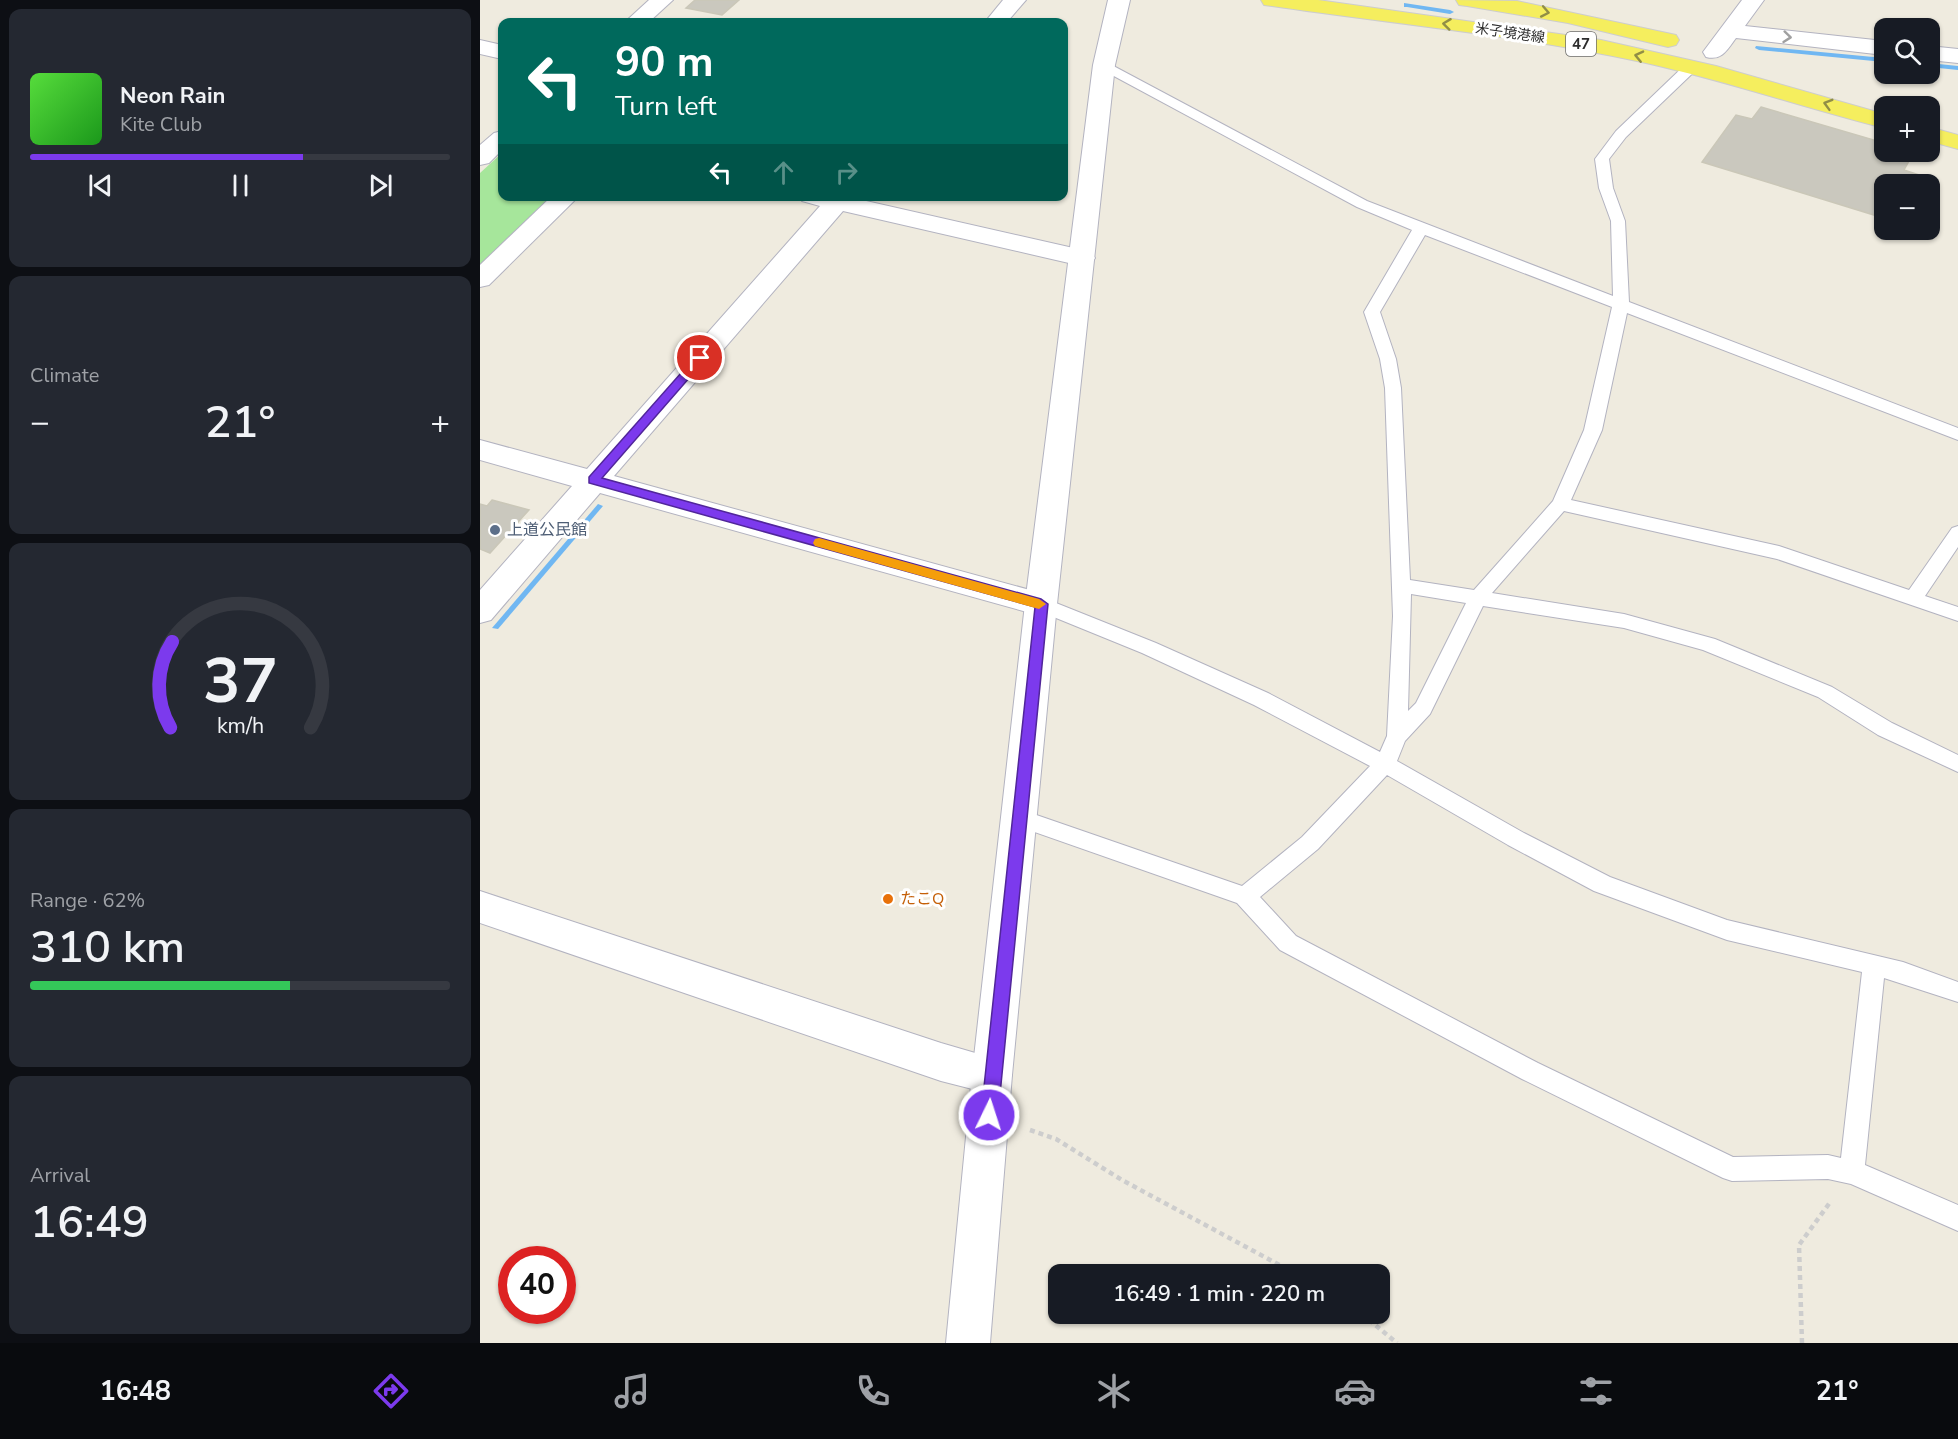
<!DOCTYPE html>
<meta charset="utf-8">
<style>
body{margin:0;font-family:"Nunito Sans","Noto Sans JP",sans-serif;background:#242831;color:#f1f3f6;height:100vh;display:flex;flex-direction:column;font-size:22px;white-space:nowrap}
*{box-sizing:border-box;margin:0}
p{font-size:20px;color:#9ea1a6}
.icon{flex:none;width:33px;height:33px;fill:none;stroke:currentColor;stroke-width:2;stroke-linecap:round;stroke-linejoin:round}
.map{position:relative;flex:1;overflow:hidden}
.details{display:flex;flex-direction:column;gap:9px;padding:9px;background:#0d0f14;width:480px}
.details>*{flex:none}
.top-card{position:absolute;left:18px;top:18px;width:570px;height:183px;border-radius:12px;box-shadow:0 2px 4px #0004;background:#00695c;color:#fff;overflow:hidden}
.tools{position:absolute;left:1394px;top:18px;display:grid;gap:12px}
.tools a{display:grid;place-items:center;width:66px;height:66px;border-radius:12px;background:#171b24;box-shadow:0 2px 4px #0004;font-size:30px}
.speed{position:absolute;left:18px;top:1246px;display:flex;gap:12px;font-size:30px;font-weight:700;text-align:center}
.speed>*{display:grid;place-content:center;width:78px;height:78px;border-radius:50%;background:#171b24;box-shadow:0 2px 4px #0004;line-height:1}
.speed .limit{border:9px solid #d22;background:#fff;color:#111}
.pin{position:absolute;display:grid;place-items:center;width:51px;height:51px;color:#fff;margin:-26px;border:3px solid #fff;border-radius:50%;box-shadow:0 2px 6px #0007}
.me{position:absolute;width:66px;margin:-33px;rotate:4deg;stroke-linejoin:round;filter:drop-shadow(0 0 4px #0008)}
.turn{display:flex;align-items:center;gap:21px;height:126px;padding:0 18px;font-size:27px}
.turn .icon{width:78px;height:78px;stroke-width:2.5}
.turn b{display:block;font-size:42px;line-height:51px}
.lanes{display:flex;align-items:center;height:57px;padding:0 18px;background:#0003;justify-content:center;gap:30px;direction:ltr}
.lanes .off{opacity:.35}
.big{font-size:45px;font-weight:600;line-height:1.1}
.details .card{flex:1;display:flex;flex-direction:column;justify-content:center;gap:9px;min-width:0;padding:0 21px;border-radius:12px;background:#242831}
.details .dial{align-items:center;gap:0}
.dial svg{height:156px;overflow:visible;fill:none;stroke:#363941;stroke-width:7;stroke-linecap:round;text-anchor:middle}
.dial text{fill:#f1f3f6;stroke:none}
.song{display:flex;align-items:center;gap:18px}
.cover{width:72px;height:72px;border-radius:9px;background:linear-gradient(135deg,hsl(110 70% 55%),hsl(120 70% 35%))}
.played{height:6px;border-radius:3px;background:linear-gradient(90deg,#7c3aed 65%,#363941 65%)}
.keys{display:flex;justify-content:space-around;direction:ltr}
.heat{display:flex;justify-content:space-between;align-items:center;font-size:33px;direction:ltr}
.charge{height:9px;border-radius:4px;background:linear-gradient(90deg,#34c759 62%,#363941 0)}
.trip{position:absolute;left:568px;top:1264px;width:342px;height:60px;border-radius:12px;background:#171b24;box-shadow:0 2px 4px #0004;font-weight:600;line-height:60px;text-align:center}
.tab-bar{display:flex;height:96px;justify-content:space-around;align-items:center;background:#090b0e;color:#9ea1a6}
.tab-bar .icon{width:42px;height:42px}
.tab-bar .selected{color:#7c3aed}
.tab-bar b{font-size:27px;color:#f1f3f6}
main{display:flex;flex:1;min-height:0}
.map>svg:first-child{display:block}
</style>
<main>
<section class="details">
<div class="card">
<div class="song"><i class="cover"></i><div><b>Neon Rain</b><p>Kite Club</p></div></div>
<div class="played"></div>
<div class="keys"><svg class="icon" aria-label="previous" viewBox="0 0 24 24"><path d="M18 5L8 12l10 7zM5 5v14"/></svg><svg class="icon" aria-label="pause" viewBox="0 0 24 24"><path d="M8 5v14M16 5v14"/></svg><svg class="icon" aria-label="next" viewBox="0 0 24 24"><path d="M6 5l10 7-10 7zM19 5v14"/></svg></div>
</div>
<div class="card"><p>Climate</p>
<div class="heat"><a>−</a><b class="big">21°</b><a>+</a></div>
</div>
<div class="card dial"><svg viewBox="0 0 100 80">
<path d="M14 69A42 42 0 1 1 86 69"/>
<path d="M14 69A42 42 0 0 1 15 25" stroke="#7c3aed"/>
<text x="50" y="56" font-size="32" font-weight="700">37</text>
<text x="50" y="72" font-size="11">km/h</text>
</svg></div>
<div class="card"><p>Range · 62%</p><b class="big">310 km</b><div class="charge"></div></div>
<div class="card"><p>Arrival</p><b class="big">16:49</b></div>
</section>
<div class="map">
<svg width="1478" height="1343" viewBox="0 0 1478 1343">
<rect width="100%" height="100%" fill="#efebdf"/>
<path fill="#a6e69b" d="M22 153V196L80 197 0 271V173Z"/>
<path fill="#70b7f2" d="M118 504 123 506 18 629 12 628Z"/>
<g fill="none" stroke-linecap="round" stroke-linejoin="round">
<g fill="#70b7f2" fill-rule="evenodd">
<path d="M924 3 970 10 974 12 970 14 927 7H924Z"/>
<path d="M1276 46 1404 58V62L1279 50 1275 48Z"/>
<path d="M1449 63 1478 66V70L1449 67Z"/>
</g>
</g>
<g fill="#cac8be" stroke="#cac7b8" stroke-width="1.5">
<path d="M215 0H259L242 15 206 8Z"/>
<path d="M1281 107 1404 143V152H1434L1424 170 1442 176 1437 184H1404V200L1394 215 1222 162 1256 115 1272 119Z"/>
<path d="M12 500 49 510 10 553 0 549V504L7 506Z"/>
</g>
<g fill="none" stroke-linecap="round" stroke-linejoin="round">
<defs>
<path id="lane" d="M624 61 887 201 1133 296 1131 221 1119 188 1115 159 1136 131 1206 64H1216L1218 67 1216 70 1146 137 1129 159 1133 188 1145 221 1149 302 1478 428V440L1147 313 1122 430 1091 500 1299 546 1429 590 1472 528 1478 526V547L1445 596 1478 607V621L1297 559 1084 511 1012 593 1144 614 1235 639 1352 687 1412 723 1478 755V772L1398 735 1338 697 1223 650 1144 628 1003 606 950 714 925 741 917 761 1044 833 1130 877 1247 920 1423 962 1478 982V1002L1404 978 1385 1165 1478 1205V1231L1371 1184 1348 1179 1252 1181 1243 1178 1042 1079 800 950 757 903 532 824 528 818 532 812 539 809 762 886 822 837 890 766 774 705 662 653 554 609 552 604 554 599 561 597 676 643 788 693 900 752 907 736 913 616 905 388 900 359 884 312 932 230 877 207 619 68 617 65 619 62ZM945 235 1132 307 1104 430 1073 501 994 590 930 580 921 388 916 359 900 312ZM931 594 986 603 936 703 928 711ZM907 775 1028 845 1114 891 1247 940 1382 972 1361 1158 1348 1155 1253 1157 1058 1063 816 936 780 897 838 849Z"/>
<g id="street">
<path d="M169 0H193L169 22H145Z"/>
<path d="M523 0H546L527 22H505Z"/>
<path d="M1262 0H1284L1265 26 1404 41V55L1256 38C1247 50 1242 61 1226 57L1223 52Z"/>
<path d="M0 40 22 45V59L0 54Z"/>
<path d="M1449 46 1478 49V63L1449 60Z"/>
<path d="M22 131V150L9 163 0 165V145L14 133Z"/>
<path d="M72 196H99L9 285 0 287V265Z"/>
<path d="M319 196H374L373 198 611 252 615 258 611 264 602 266 363 211 134 476 572 596 577 604 572 612 561 616 120 493 11 620 0 623V590L92 486 0 460V440L107 469 340 206 322 201Z"/>
<path d="M0 891 461 1043 526 1062 532 1075 526 1088 512 1094 461 1081 0 923Z"/>
</g>
<path id="secondary" d="M628 0H650L635 65 577 604 532 1075 510 1343H466L492 1075 545 604 613 65Z"/>
<g id="primary">
<path d="M781 0H838L1121 40 1236 66 1404 114V128C1321 107 1241 79 1157 61 1037 35 914 24 792 6L784 5Z"/>
<path d="M976 0 1037 1 1196 35 1199 40 1196 45 1188 47 1088 23 987 6 979 5Z"/>
<path d="M1449 127 1478 135V149L1449 141Z"/>
</g>
</defs>
<use href="#lane" stroke="#b3b3c0" stroke-width="2"/>
<use href="#street" stroke="#b3b3c0" stroke-width="2"/>
<use href="#secondary" stroke="#b3b3c0" stroke-width="2"/>
<use href="#primary" stroke="#cdcdcd" stroke-width="2"/>
<g stroke="#cdcdcd" stroke-width="4.5" stroke-dasharray="5 4" stroke-linecap="butt">
<path d="M550 1130 576 1139 642 1180 818 1275"/>
<path d="M882 1314 917 1343"/>
<path d="M1322 1343 1319 1245 1351 1201"/>
</g>
<use href="#lane" fill="#fff" fill-rule="evenodd"/>
<use href="#street" fill="#fff" fill-rule="evenodd"/>
<use href="#secondary" fill="#fff" fill-rule="evenodd"/>
<use href="#primary" fill="#f5ee5e" fill-rule="evenodd"/>
</g>
<defs><path id="oneway-chevron" d="M-2-3.5L2.5 0L-2 3.5" fill="none" stroke-width="1.6" stroke-linecap="round" stroke-linejoin="round" transform="scale(1.5)"/></defs>
<g stroke="#918e46">
<use href="#oneway-chevron" transform="translate(1065 12) rotate(11)"/>
<use href="#oneway-chevron" transform="translate(967 24) rotate(-173)"/>
<use href="#oneway-chevron" transform="translate(1159 56) rotate(-167)"/>
<use href="#oneway-chevron" transform="translate(1348 104) rotate(-164)"/>
</g>
<use stroke="#a0a0a0" href="#oneway-chevron" transform="translate(1307 37) rotate(6)"/>
<path fill="#7c3aed" stroke="#51269a" stroke-width="1.5" d="M220 354 224 356V361L122 478 561 599 568 604 518 1115 515 1121 509 1123 503 1121 501 1115 555 607 109 483V477L216 356Z"/>
<path fill="#f59e0b" d="M339 538 559 599 566 604 559 609 335 546 333 543 335 539Z"/>
<circle fill="#5c6f8a" stroke="#fff" stroke-width="2" cx="15" cy="530" r="6"/>
<circle fill="#e8710a" stroke="#fff" stroke-width="2" cx="408" cy="899" r="6"/>
<g text-anchor="middle" dominant-baseline="central" stroke-width="6" stroke-linejoin="round" paint-order="stroke">
<g font-size="14" fill="#2d2d2d" stroke="#fff">
<text transform="translate(1030 33) rotate(8)">米子境港線</text>
</g>
<rect fill="#fff" stroke="#6c6c6c" stroke-width="1.5" x="1086" y="32" width="30" height="24" rx="4.5"/>
<g font-size="15" font-weight="bold" fill="#2d2d2d">
<text x="1101" y="44">47</text>
</g>
<g font-size="16" fill="#4e5e75" stroke="#fff" text-anchor="start">
<text x="27" y="530">上道公民館</text>
</g>
<g font-size="16" fill="#c56008" stroke="#fff" text-anchor="start">
<text x="420" y="899">たこQ</text>
</g>
</g>
</svg>
<div class="tools">
<a><svg class="icon" aria-label="search" viewBox="0 0 24 24"><circle cx="10" cy="10" r="6"/><path d="M15 15l6 6"/></svg></a>
<a>+</a>
<a>−</a>
</div>
<div class="speed"><div class="limit">40</div></div>
<div class="pin" style="left:220px;top:358px;background:#d93025"><svg class="icon" aria-label="arrive" viewBox="0 0 24 24"><path d="M6 21V4h12l-3 4 3 4H6"/></svg></div>
<svg class="me" style="left:509px;top:1115px" viewBox="-20 -20 40 40"><circle r="17" fill="#7c3aed" stroke="#fff" stroke-width="3"/><path d="M0-11L8 9 0 5-8 9z" fill="#fff"/></svg>
<div class="trip">16:49 · 1 min · 220 m</div>
<div class="top-card">
<div class="turn"><svg class="icon" aria-label="left" viewBox="0 0 24 24"><path d="M17 20v-9H6M10 6l-5 5 5 5"/></svg><div><b>90 m</b>Turn left</div></div>
<div class="lanes"><svg class="icon" aria-label="left" viewBox="0 0 24 24"><path d="M17 20v-9H6M10 6l-5 5 5 5"/></svg><svg class="icon off" aria-label="ahead" viewBox="0 0 24 24"><path d="M12 20V5M6 11l6-6 6 6"/></svg><svg class="icon off" aria-label="right" viewBox="0 0 24 24"><path d="M7 20v-9h11M14 6l5 5-5 5"/></svg></div>
</div>
</div>
</main>
<nav class="tab-bar">
<b>16:48</b>
<svg class="icon selected" aria-label="directions" viewBox="0 0 24 24"><path d="M12 3l9 9-9 9-9-9zM9 14v-3h6M13 9l2 2-2 2"/></svg>
<svg class="icon" aria-label="music" viewBox="0 0 24 24"><path d="M9 18V5l10-2v13"/><circle cx="6" cy="18" r="3"/><circle cx="16" cy="16" r="3"/></svg>
<svg class="icon" aria-label="phone" viewBox="0 0 24 24"><path d="M5 4h4l2 5-3 2q2 4 5 5l2-3 5 2v4C11 20 4 13 5 4z"/></svg>
<svg class="icon" aria-label="climate" viewBox="0 0 24 24"><path d="M12 3v18M4 7l16 10M4 17L20 7"/></svg>
<svg class="icon" aria-label="car" viewBox="0 0 24 24"><path d="M5 17H2v-5l4-1 3-4h7l3 4 3 1v5h-3M9 17h6M6 11h13"/><circle cx="7" cy="17" r="2"/><circle cx="17" cy="17" r="2"/></svg>
<svg class="icon" aria-label="filters" viewBox="0 0 24 24"><path d="M4 7h16M4 17h16"/><circle cx="9" cy="7" r="2"/><circle cx="15" cy="17" r="2"/></svg>
<b>21°</b>
</nav>
